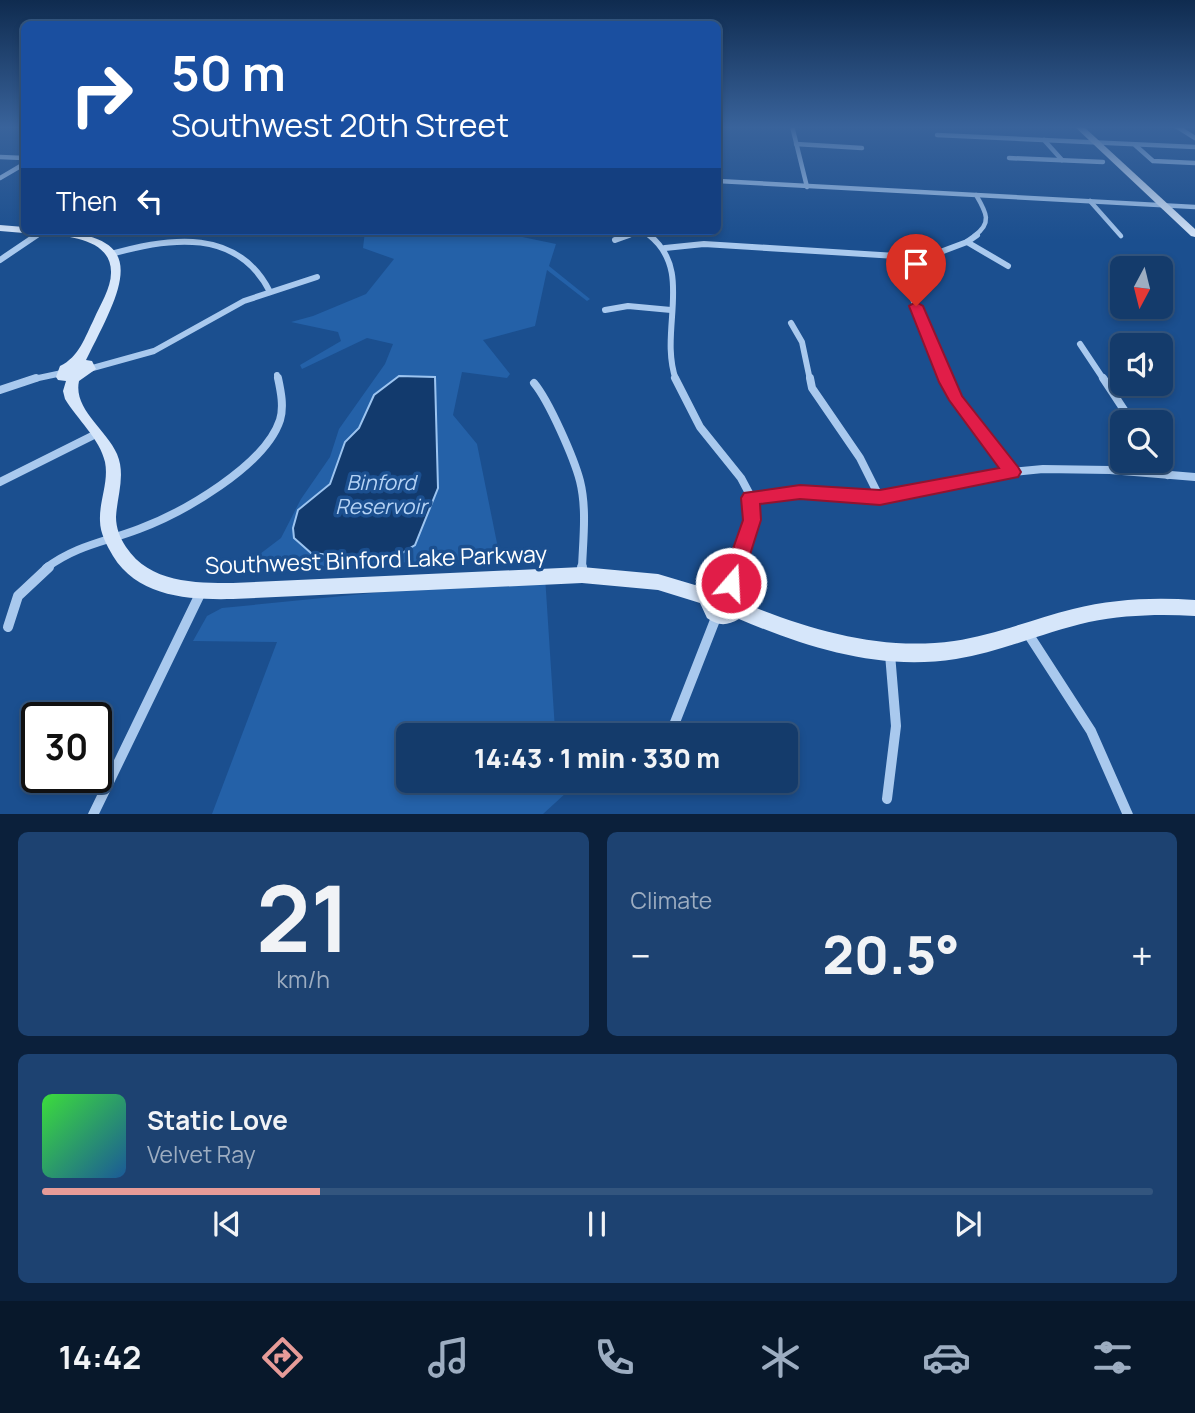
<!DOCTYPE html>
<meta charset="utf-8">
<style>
body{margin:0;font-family:Manrope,sans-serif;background:#1d4271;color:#f1f3f6;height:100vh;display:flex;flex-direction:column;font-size:26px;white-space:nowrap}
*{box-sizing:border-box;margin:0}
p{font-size:23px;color:#9dadc1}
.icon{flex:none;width:38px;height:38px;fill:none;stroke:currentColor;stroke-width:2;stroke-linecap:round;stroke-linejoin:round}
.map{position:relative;height:814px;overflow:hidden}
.panel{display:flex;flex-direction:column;gap:18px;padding:18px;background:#0b203b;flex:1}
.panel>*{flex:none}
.hud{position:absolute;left:21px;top:21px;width:700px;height:214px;border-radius:10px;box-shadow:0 4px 10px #0003,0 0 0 2px #33557e;background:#1a4fa0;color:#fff;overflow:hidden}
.needle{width:46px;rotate:187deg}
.tools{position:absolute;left:1110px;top:256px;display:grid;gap:14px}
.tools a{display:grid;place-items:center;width:63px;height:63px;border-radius:10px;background:#143b6b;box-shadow:0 4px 10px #0003,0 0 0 2px #33557e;font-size:35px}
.speed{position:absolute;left:21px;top:702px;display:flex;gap:14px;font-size:35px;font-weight:700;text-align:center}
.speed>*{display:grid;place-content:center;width:91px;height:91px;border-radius:50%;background:#143b6b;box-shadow:0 4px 10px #0003,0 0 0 2px #33557e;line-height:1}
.speed .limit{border:4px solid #111;border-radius:10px;background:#fff;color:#111}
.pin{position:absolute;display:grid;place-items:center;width:60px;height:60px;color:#fff;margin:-72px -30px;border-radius:50% 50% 50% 0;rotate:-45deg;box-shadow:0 0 7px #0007}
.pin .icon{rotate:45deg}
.me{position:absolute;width:77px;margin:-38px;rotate:19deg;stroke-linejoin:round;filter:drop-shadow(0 0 5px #0008)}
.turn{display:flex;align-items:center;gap:24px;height:147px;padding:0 35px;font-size:32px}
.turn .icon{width:91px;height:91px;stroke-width:2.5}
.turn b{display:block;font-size:49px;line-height:60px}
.then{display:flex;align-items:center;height:66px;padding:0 35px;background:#0003;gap:14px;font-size:26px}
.big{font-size:52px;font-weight:800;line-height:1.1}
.panel .widget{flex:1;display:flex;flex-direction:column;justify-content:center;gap:10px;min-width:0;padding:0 24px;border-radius:10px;background:#1d4271}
.panel .dial{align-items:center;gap:0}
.dial b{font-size:91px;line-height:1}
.song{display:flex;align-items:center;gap:21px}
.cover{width:84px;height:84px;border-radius:10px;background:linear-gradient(135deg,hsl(120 70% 55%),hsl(210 70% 35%))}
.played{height:7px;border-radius:4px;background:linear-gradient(90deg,#e69b98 25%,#33557e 25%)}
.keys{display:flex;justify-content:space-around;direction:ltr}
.heat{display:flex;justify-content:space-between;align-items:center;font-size:38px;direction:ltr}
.panel .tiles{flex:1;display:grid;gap:18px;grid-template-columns:1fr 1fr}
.widget:last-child{grid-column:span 2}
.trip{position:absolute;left:396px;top:723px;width:402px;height:70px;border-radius:10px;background:#143b6b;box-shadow:0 4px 10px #0003,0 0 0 2px #33557e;font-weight:800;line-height:70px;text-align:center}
.dock{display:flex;height:112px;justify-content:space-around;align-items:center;background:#08182b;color:#9dadc1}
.dock .icon{width:49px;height:49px}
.dock .selected{color:#e69b98}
.dock b{font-size:32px;color:#f1f3f6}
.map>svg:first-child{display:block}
</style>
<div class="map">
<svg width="1195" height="815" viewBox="0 0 1195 815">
<rect width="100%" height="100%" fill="#1b4f8f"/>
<g fill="#2461a8">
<path d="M365 231 391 235V231H494L556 244 549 266 590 299 587 301 547 270 535 326 483 340 510 374 507 378 462 372 453 415 477 444 500 558 239 570 281 538 301 499 330 457 339 429 385 364 393 344 367 338 302 369 300 365 341 341 338 332 291 322 313 316 366 294 394 259 363 248Z"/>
<path d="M545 576 555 730 567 735H408V780L579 781 543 814H212L277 642 193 641 207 616 222 608Z"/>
</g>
<path fill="#123a6d" stroke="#9cc4f0" stroke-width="2" d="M399 376 435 377 438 488 415 545 402 553 367 557 343 556 311 553 294 538 293 528 298 510 330 484 345 442 359 428 374 395Z"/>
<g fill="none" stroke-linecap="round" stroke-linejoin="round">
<g stroke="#a9c9ee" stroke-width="4.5">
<path d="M792 126 807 187"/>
<path d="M1176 126 1195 138"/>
<path d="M937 135 1195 147"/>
<path d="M1044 140 1062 160"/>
<path d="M796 144 862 148"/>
<path d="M1135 145 1153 161 1195 163"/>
<path d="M0 157 24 158"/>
<path d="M1009 158 1103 162"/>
<path d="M0 178 24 164"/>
<path d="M718 181 1195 207"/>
<path d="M1090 201 1121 236"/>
<path d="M644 231 651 236"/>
<path d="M35 236 43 231"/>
<path d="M624 236 639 231"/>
<path d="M974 236C993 223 986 212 976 195"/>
</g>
<g stroke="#a9c9ee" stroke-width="6">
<path d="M649 235C695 271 658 330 676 380"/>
<path d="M615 240 629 235"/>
<path d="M967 242 1008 266"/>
<path d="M665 248 704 244 896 256 935 254 967 242 977 235"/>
<path d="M111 254C170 237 238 228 270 292"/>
<path d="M896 256 945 380"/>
<path d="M0 260 37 235"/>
<path d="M605 310 628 306 671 310"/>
<path d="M791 323 802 342 810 380"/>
<path d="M1080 344 1104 380"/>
<path d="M89 369 154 351 244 301 317 277"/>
<path d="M277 375 278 380"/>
<path d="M29 380 62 373"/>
</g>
<g stroke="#a9c9ee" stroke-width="8">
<path d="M675 378 700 427 741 478 749 493 751 524 737 568"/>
<path d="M810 378 812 388 860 458 880 498"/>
<path d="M945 378 956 400 1012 472"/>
<path d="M1103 378 1132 422"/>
<path d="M534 383C549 401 574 458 580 481 587 509 583 540 582 568"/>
<path d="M0 390 36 378"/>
<path d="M1158 460 1168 475"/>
<path d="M0 482 96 434"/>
<path d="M751 498 800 492 880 498 1012 472 1043 469 1110 470 1195 477"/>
<path d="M46 568C77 545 105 542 139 529 182 513 265 466 280 420 284 407 281 392 278 378"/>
</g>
<g stroke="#a9c9ee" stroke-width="10">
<path d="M582 574V567"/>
<path d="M729 589 738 567"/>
<path d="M8 627 18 596 49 567"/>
<path d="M1027 632 1091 731 1128 815"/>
<path d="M670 735 717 615"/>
<path d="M887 799 896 726 890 654"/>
<path d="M93 815 201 592"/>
</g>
<g fill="#d6e6fa" fill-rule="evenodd">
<path d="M1074 126H1083L1195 229V237L1191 236Z"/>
<path d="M0 225 24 227V231H28L24 233 0 231Z"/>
<path d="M38 231C156 231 124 284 86 360L92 361 96 369 79 381C73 409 106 429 117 454 126 475 117 496 116 517 116 528 120 538 126 547 150 583 194 583 233 583L582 567 658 574 705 588C716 578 729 578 740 587L746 604C813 631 882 651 954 641 995 635 1033 619 1073 609 1113 599 1154 597 1195 600V616C1159 614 1124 615 1089 622 1044 632 1001 652 956 659 880 671 808 648 739 619 727 626 718 626 707 618L700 603 658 590 582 583 233 599C189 600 138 597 113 556 107 546 100 533 100 521 99 501 109 482 105 462 100 439 77 419 65 399L63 391 66 381 58 380 56 377 60 366C79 357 85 337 94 319 100 305 111 288 111 273 112 239 68 236 43 234ZM722 596 728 599V604L725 607 718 604V599Z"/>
</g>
</g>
<linearGradient id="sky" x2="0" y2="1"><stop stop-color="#0f2b4f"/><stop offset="0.53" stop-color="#39639b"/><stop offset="1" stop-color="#39639b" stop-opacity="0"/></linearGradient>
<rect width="1195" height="240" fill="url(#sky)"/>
<path fill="#e11d48" stroke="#92132f" stroke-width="2" d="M916 302 923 306 962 396 1018 467 1021 472 1018 477 880 505 800 499 760 504 761 520 741 583 738 589 731 592 724 589 721 583 743 520 741 498 744 493 800 485 880 490 999 468 949 400 939 382 909 306Z"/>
<g text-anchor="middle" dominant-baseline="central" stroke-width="7" stroke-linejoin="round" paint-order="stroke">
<g font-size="21" font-style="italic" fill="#b5d3f5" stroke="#1b4f8f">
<text x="381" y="482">Binford<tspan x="381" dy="24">Reservoir</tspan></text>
</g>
<g font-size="23" fill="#fff" stroke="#1b4f8f">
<text transform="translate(376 559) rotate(-2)">Southwest Binford Lake Parkway</text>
</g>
</g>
</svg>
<div class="tools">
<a><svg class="needle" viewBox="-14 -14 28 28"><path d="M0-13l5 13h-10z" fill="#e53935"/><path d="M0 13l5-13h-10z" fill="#9dadc1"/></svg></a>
<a><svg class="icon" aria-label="sound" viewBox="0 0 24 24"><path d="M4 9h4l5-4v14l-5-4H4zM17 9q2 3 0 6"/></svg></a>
<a><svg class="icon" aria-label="search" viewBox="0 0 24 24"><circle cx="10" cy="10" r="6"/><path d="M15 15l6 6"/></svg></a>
</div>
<div class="speed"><div class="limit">30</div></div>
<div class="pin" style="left:916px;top:306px;background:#d93025"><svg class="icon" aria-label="arrive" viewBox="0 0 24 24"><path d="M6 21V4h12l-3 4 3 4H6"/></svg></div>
<svg class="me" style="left:731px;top:583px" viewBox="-20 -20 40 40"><circle r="17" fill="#e11d48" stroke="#fff" stroke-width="3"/><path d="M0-11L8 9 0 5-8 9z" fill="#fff"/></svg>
<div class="trip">14:43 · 1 min · 330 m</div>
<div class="hud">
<div class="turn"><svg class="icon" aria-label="right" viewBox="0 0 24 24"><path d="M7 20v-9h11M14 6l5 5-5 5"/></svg><div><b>50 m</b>Southwest 20th Street</div></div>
<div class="then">Then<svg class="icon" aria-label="left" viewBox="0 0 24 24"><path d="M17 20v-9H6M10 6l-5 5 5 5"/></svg></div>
</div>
</div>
<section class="panel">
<div class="tiles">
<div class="widget dial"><b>21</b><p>km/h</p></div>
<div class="widget"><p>Climate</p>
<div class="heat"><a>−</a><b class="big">20.5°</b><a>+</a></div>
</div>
<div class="widget">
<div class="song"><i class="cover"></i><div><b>Static Love</b><p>Velvet Ray</p></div></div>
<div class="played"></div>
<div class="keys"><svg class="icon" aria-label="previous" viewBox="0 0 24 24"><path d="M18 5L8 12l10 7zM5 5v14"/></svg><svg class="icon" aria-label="pause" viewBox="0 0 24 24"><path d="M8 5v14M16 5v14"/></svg><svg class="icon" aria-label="next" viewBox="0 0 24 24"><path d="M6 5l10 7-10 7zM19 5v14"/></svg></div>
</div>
</div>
</section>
<nav class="dock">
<b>14:42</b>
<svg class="icon selected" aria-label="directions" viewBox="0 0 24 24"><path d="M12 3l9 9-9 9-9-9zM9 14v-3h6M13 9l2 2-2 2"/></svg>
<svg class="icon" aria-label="music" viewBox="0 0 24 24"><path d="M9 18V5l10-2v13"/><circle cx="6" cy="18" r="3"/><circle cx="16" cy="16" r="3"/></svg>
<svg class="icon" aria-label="phone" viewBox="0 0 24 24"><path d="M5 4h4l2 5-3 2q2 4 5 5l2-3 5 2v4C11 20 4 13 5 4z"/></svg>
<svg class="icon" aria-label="climate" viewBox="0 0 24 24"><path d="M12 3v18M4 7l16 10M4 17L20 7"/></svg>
<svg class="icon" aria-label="car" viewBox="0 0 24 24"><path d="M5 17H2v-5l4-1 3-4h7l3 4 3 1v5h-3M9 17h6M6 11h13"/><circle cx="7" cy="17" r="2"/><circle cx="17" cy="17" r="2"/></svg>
<svg class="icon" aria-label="filters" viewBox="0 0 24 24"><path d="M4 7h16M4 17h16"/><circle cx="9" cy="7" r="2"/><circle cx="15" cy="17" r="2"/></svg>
</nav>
